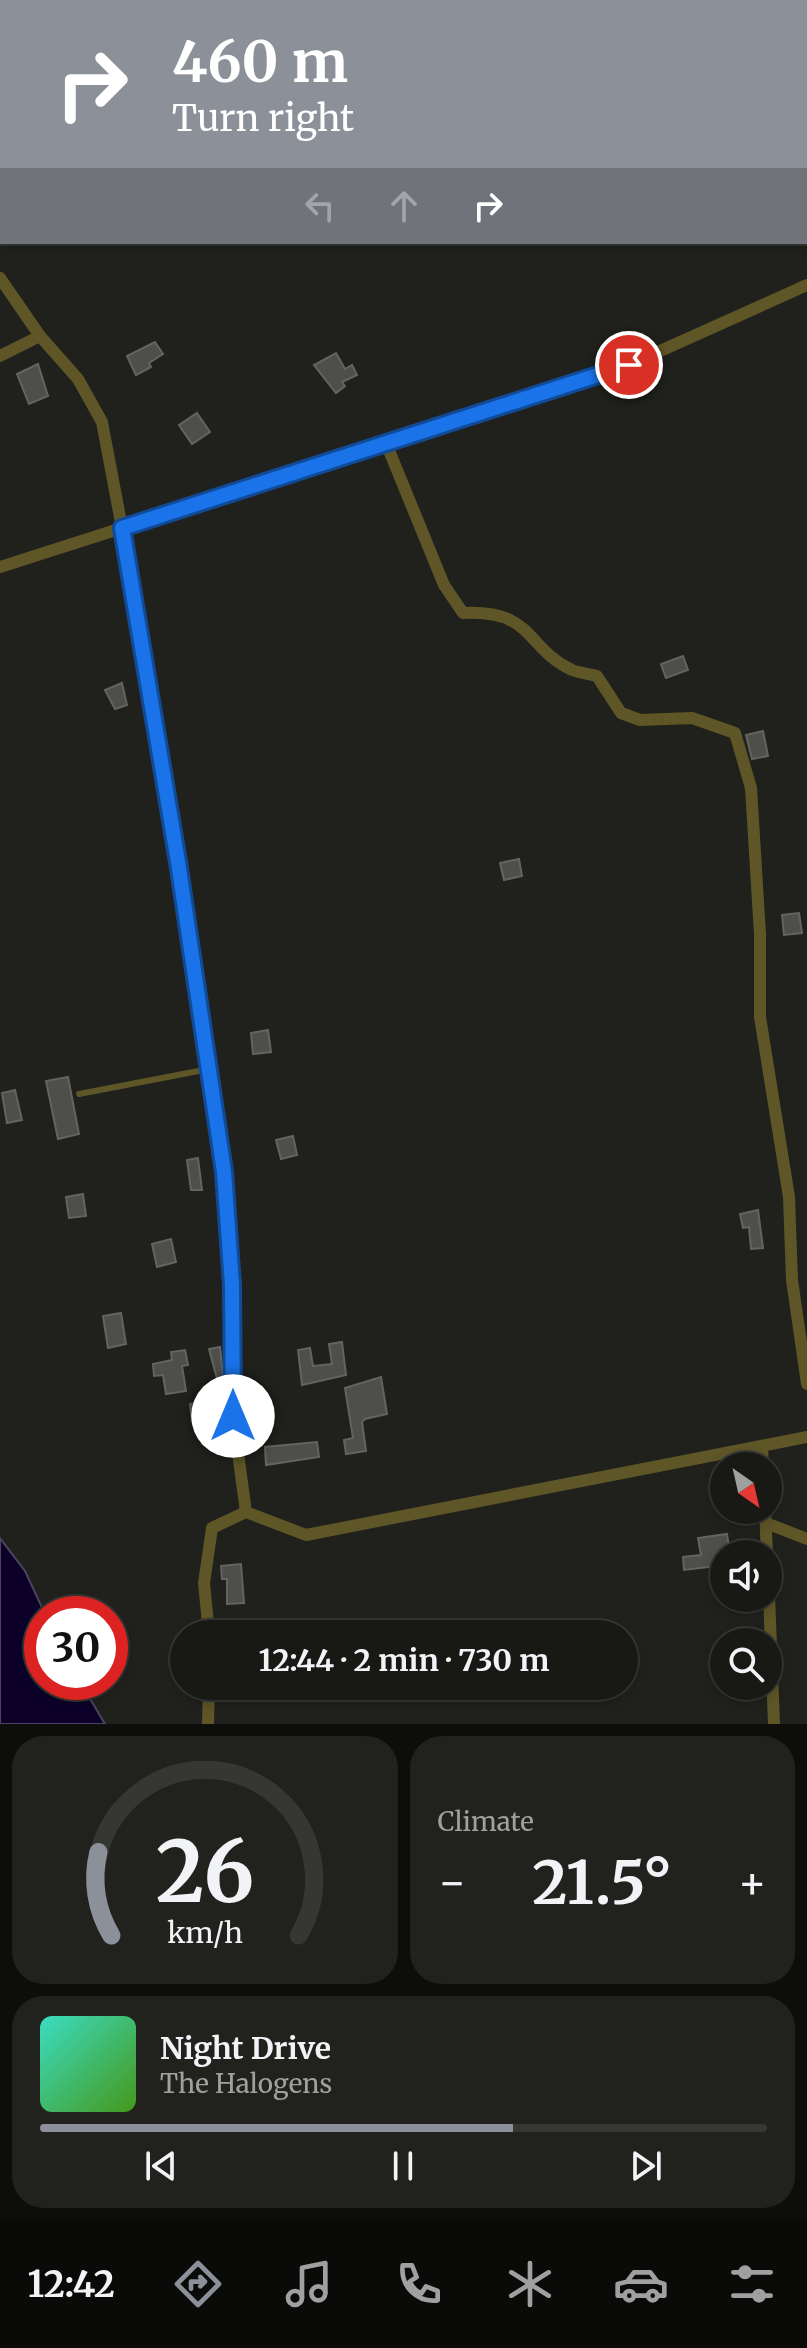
<!DOCTYPE html>
<meta charset="utf-8">
<style>
body{margin:0;font-family:Merriweather,serif;background:#21211e;color:#f1f3f6;height:100vh;display:flex;flex-direction:column;font-size:30px;white-space:nowrap}
*{box-sizing:border-box;margin:0}
p{font-size:26px;color:#9fa0a0}
.icon{flex:none;width:44px;height:44px;fill:none;stroke:currentColor;stroke-width:2;stroke-linecap:round;stroke-linejoin:round}
.map{position:relative;height:1724px;overflow:hidden}
.sheet{display:flex;flex-direction:column;gap:12px;padding:12px;background:#0d0d0c;flex:1}
.sheet>*{flex:none}
.top-card{position:absolute;left:0px;top:0px;width:808px;height:244px;box-shadow:0 4px 12px #0003,0 0 0 2px #363734;background:#8c9099;color:#fff;overflow:hidden}
.needle{width:52px;rotate:146deg}
.controls{position:absolute;left:710px;top:1452px;display:grid;gap:16px}
.controls a{display:grid;place-items:center;width:72px;height:72px;border-radius:50%;background:#181815;box-shadow:0 4px 12px #0003,0 0 0 2px #363734;font-size:40px}
.speed{position:absolute;left:24px;top:1596px;display:flex;gap:16px;font-size:40px;font-weight:700;text-align:center}
.speed>*{display:grid;place-content:center;width:104px;height:104px;border-radius:50%;background:#181815;box-shadow:0 4px 12px #0003,0 0 0 2px #363734;line-height:1}
.speed .limit{border:12px solid #d22;background:#fff;color:#111}
.pin{position:absolute;display:grid;place-items:center;width:68px;height:68px;color:#fff;margin:-34px;border:4px solid #fff;border-radius:50%;box-shadow:0 2px 8px #0007}
.me{position:absolute;width:88px;margin:-44px;rotate:0deg;stroke-linejoin:round;filter:drop-shadow(0 0 6px #0008)}
.turn{display:flex;align-items:center;gap:28px;height:168px;padding:0 40px;font-size:36px}
.turn .icon{width:104px;height:104px;stroke-width:2.5}
.turn b{display:block;font-size:56px;line-height:68px}
.lanes{display:flex;align-items:center;height:76px;padding:0 40px;background:#0003;justify-content:center;gap:40px;direction:ltr}
.lanes .off{opacity:.35}
.big{font-size:60px;font-weight:700;line-height:1.1}
.sheet .tile{flex:1;display:flex;flex-direction:column;justify-content:center;gap:12px;min-width:0;padding:0 28px;border-radius:32px;background:#21211e}
.sheet .dial{align-items:center;gap:0}
.dial svg{height:208px;overflow:visible;fill:none;stroke:#363734;stroke-width:7;stroke-linecap:round;text-anchor:middle}
.dial text{fill:#f1f3f6;stroke:none}
.song{display:flex;align-items:center;gap:24px}
.cover{width:96px;height:96px;border-radius:12px;background:linear-gradient(135deg,hsl(170 70% 55%),hsl(100 70% 35%))}
.played{height:8px;border-radius:4px;background:linear-gradient(90deg,#8c9099 65%,#363734 65%)}
.keys{display:flex;justify-content:space-around;direction:ltr}
.heat{display:flex;justify-content:space-between;align-items:center;font-size:44px;direction:ltr}
.sheet .tiles{flex:1;display:grid;gap:12px;grid-template-columns:1fr 1fr}
.tile:last-child{grid-column:span 2}
.trip{position:absolute;left:170px;top:1620px;width:468px;height:80px;border-radius:40px;background:#181815;box-shadow:0 4px 12px #0003,0 0 0 2px #363734;font-weight:700;line-height:80px;text-align:center}
.tabs{display:flex;height:128px;justify-content:space-around;align-items:center;background:#0a0a08;color:#9fa0a0}
.tabs .icon{width:56px;height:56px}
.tabs .active{color:#8c9099}
.tabs b{font-size:36px;color:#f1f3f6}
.map>svg:first-child{display:block}
</style>
<div class="map">
<svg width="807" height="1724" viewBox="0 0 807 1724">
<rect width="100%" height="100%" fill="#20201c"/>
<path fill="#0c0029" stroke="#4b435f" stroke-width="2" d="M0 1538 25 1571 45 1614H42V1682H80L105 1724H0Z"/>
<g fill="none" stroke-linecap="round" stroke-linejoin="round">
<g stroke="#d1cafe" stroke-width="2" stroke-dasharray="10 8" stroke-linecap="butt">
<path d="M562 0 565 2"/>
<path d="M632 0 634 2"/>
<path d="M806 187 807 189"/>
</g>
</g>
<g fill="#4e4e4a" stroke="#64635f" stroke-width="2">
<path d="M155 342 163 354 149 363 151 367 136 375 127 356Z"/>
<path d="M336 353 345 369 352 365 357 375 342 382 345 386 336 393 314 365Z"/>
<path d="M38 364 48 396 29 404 17 374Z"/>
<path d="M197 413 210 432 192 444 179 425Z"/>
<path d="M683 656 688 670 666 678 661 664Z"/>
<path d="M122 683 127 705 115 709 105 690Z"/>
<path d="M763 731 768 756 752 759 746 735Z"/>
<path d="M519 859 522 876 504 880 500 863Z"/>
<path d="M799 913 802 933 784 935 782 915Z"/>
<path d="M268 1030 271 1052 253 1054 251 1033Z"/>
<path d="M68 1077 79 1134 58 1139 46 1081Z"/>
<path d="M15 1090 22 1120 7 1123 2 1093Z"/>
<path d="M293 1136 297 1155 281 1159 276 1140Z"/>
<path d="M198 1158 202 1190H191L187 1160Z"/>
<path d="M83 1194 86 1216 69 1218 66 1197Z"/>
<path d="M758 1210 763 1248 751 1249 749 1227 743 1228 740 1214Z"/>
<path d="M171 1239 176 1262 157 1267 152 1244Z"/>
<path d="M121 1313 126 1344 108 1348 103 1316Z"/>
<path d="M342 1342 346 1375 302 1385 298 1350 310 1348 313 1366 332 1364 329 1344Z"/>
<path d="M220 1347 224 1385 219 1386 209 1349Z"/>
<path d="M185 1350 188 1365 182 1366 186 1391 166 1394 163 1375 154 1376 153 1364 172 1360 171 1352Z"/>
<path d="M381 1377 387 1414 365 1419 362 1422 366 1451 346 1454 344 1440 353 1438 345 1388Z"/>
<path d="M207 1401 211 1429 217 1428 220 1440 202 1444 197 1421H192L190 1404Z"/>
<path d="M317 1442 319 1457 266 1465 265 1447Z"/>
<path d="M727 1534 730 1554H724V1565L684 1570 683 1557 701 1555 698 1538Z"/>
<path d="M241 1564 244 1603 227 1604V1579H222L221 1566Z"/>
</g>
<g fill="none" stroke-linecap="round" stroke-linejoin="round">
<path stroke="#5e5627" stroke-width="6" d="M79 1094 209 1069"/>
<g stroke="#5e5627" stroke-width="12">
<path d="M0 278 40 336 78 379 102 422 122 528 0 567"/>
<path d="M807 285 629 365 122 528 178 862 224 1172 232 1285 233 1416 246 1512 306 1535 807 1437"/>
<path d="M0 356 40 336"/>
<path d="M386 443 444 585 463 613C534 609 525 648 572 670 580 673 589 674 597 676L621 713 640 720 692 718 735 733 751 788 760 934V1017L789 1197 792 1280 807 1384"/>
<path d="M762 1446 763 1466"/>
<path d="M765 1510 767 1554"/>
<path d="M766 1523 807 1539"/>
<path d="M768 1569 774 1724"/>
<path d="M209 1634 204 1583 212 1528 246 1512"/>
<path d="M208 1724 209 1686"/>
</g>
</g>
<g fill="none" stroke-linecap="round" stroke-linejoin="round">
<defs>
<path id="route" d="M233 1416 232 1285 224 1172 178 862 122 528 629 365"/>
</defs>
<use href="#route" stroke="#114b97" stroke-width="20"/>
<use href="#route" stroke="#1a73e8" stroke-width="14"/>
</g>
</svg>
<div class="controls">
<a><svg class="needle" viewBox="-14 -14 28 28"><path d="M0-13l5 13h-10z" fill="#e53935"/><path d="M0 13l5-13h-10z" fill="#9fa0a0"/></svg></a>
<a><svg class="icon" aria-label="sound" viewBox="0 0 24 24"><path d="M4 9h4l5-4v14l-5-4H4zM17 9q2 3 0 6"/></svg></a>
<a><svg class="icon" aria-label="search" viewBox="0 0 24 24"><circle cx="10" cy="10" r="6"/><path d="M15 15l6 6"/></svg></a>
</div>
<div class="speed"><div class="limit">30</div></div>
<div class="pin" style="left:629px;top:365px;background:#d93025"><svg class="icon" aria-label="arrive" viewBox="0 0 24 24"><path d="M6 21V4h12l-3 4 3 4H6"/></svg></div>
<svg class="me" style="left:233px;top:1416px" viewBox="-20 -20 40 40"><circle r="19" fill="#fff"/><path d="M0-13L10 11 0 6-10 11z" fill="#1a73e8"/></svg>
<div class="trip">12:44 · 2 min · 730 m</div>
<div class="top-card">
<div class="turn"><svg class="icon" aria-label="right" viewBox="0 0 24 24"><path d="M7 20v-9h11M14 6l5 5-5 5"/></svg><div><b>460 m</b>Turn right</div></div>
<div class="lanes"><svg class="icon off" aria-label="left" viewBox="0 0 24 24"><path d="M17 20v-9H6M10 6l-5 5 5 5"/></svg><svg class="icon off" aria-label="ahead" viewBox="0 0 24 24"><path d="M12 20V5M6 11l6-6 6 6"/></svg><svg class="icon" aria-label="right" viewBox="0 0 24 24"><path d="M7 20v-9h11M14 6l5 5-5 5"/></svg></div>
</div>
</div>
<section class="sheet">
<div class="tiles">
<div class="tile dial"><svg viewBox="0 0 100 80">
<path d="M14 69A42 42 0 1 1 86 69"/>
<path d="M14 69A42 42 0 0 1 9 37" stroke="#8c9099"/>
<text x="50" y="56" font-size="32" font-weight="700">26</text>
<text x="50" y="72" font-size="11">km/h</text>
</svg></div>
<div class="tile"><p>Climate</p>
<div class="heat"><a>−</a><b class="big">21.5°</b><a>+</a></div>
</div>
<div class="tile">
<div class="song"><i class="cover"></i><div><b>Night Drive</b><p>The Halogens</p></div></div>
<div class="played"></div>
<div class="keys"><svg class="icon" aria-label="previous" viewBox="0 0 24 24"><path d="M18 5L8 12l10 7zM5 5v14"/></svg><svg class="icon" aria-label="pause" viewBox="0 0 24 24"><path d="M8 5v14M16 5v14"/></svg><svg class="icon" aria-label="next" viewBox="0 0 24 24"><path d="M6 5l10 7-10 7zM19 5v14"/></svg></div>
</div>
</div>
</section>
<nav class="tabs">
<b>12:42</b>
<svg class="icon active" aria-label="directions" viewBox="0 0 24 24"><path d="M12 3l9 9-9 9-9-9zM9 14v-3h6M13 9l2 2-2 2"/></svg>
<svg class="icon" aria-label="music" viewBox="0 0 24 24"><path d="M9 18V5l10-2v13"/><circle cx="6" cy="18" r="3"/><circle cx="16" cy="16" r="3"/></svg>
<svg class="icon" aria-label="phone" viewBox="0 0 24 24"><path d="M5 4h4l2 5-3 2q2 4 5 5l2-3 5 2v4C11 20 4 13 5 4z"/></svg>
<svg class="icon" aria-label="climate" viewBox="0 0 24 24"><path d="M12 3v18M4 7l16 10M4 17L20 7"/></svg>
<svg class="icon" aria-label="car" viewBox="0 0 24 24"><path d="M5 17H2v-5l4-1 3-4h7l3 4 3 1v5h-3M9 17h6M6 11h13"/><circle cx="7" cy="17" r="2"/><circle cx="17" cy="17" r="2"/></svg>
<svg class="icon" aria-label="filters" viewBox="0 0 24 24"><path d="M4 7h16M4 17h16"/><circle cx="9" cy="7" r="2"/><circle cx="15" cy="17" r="2"/></svg>
</nav>
